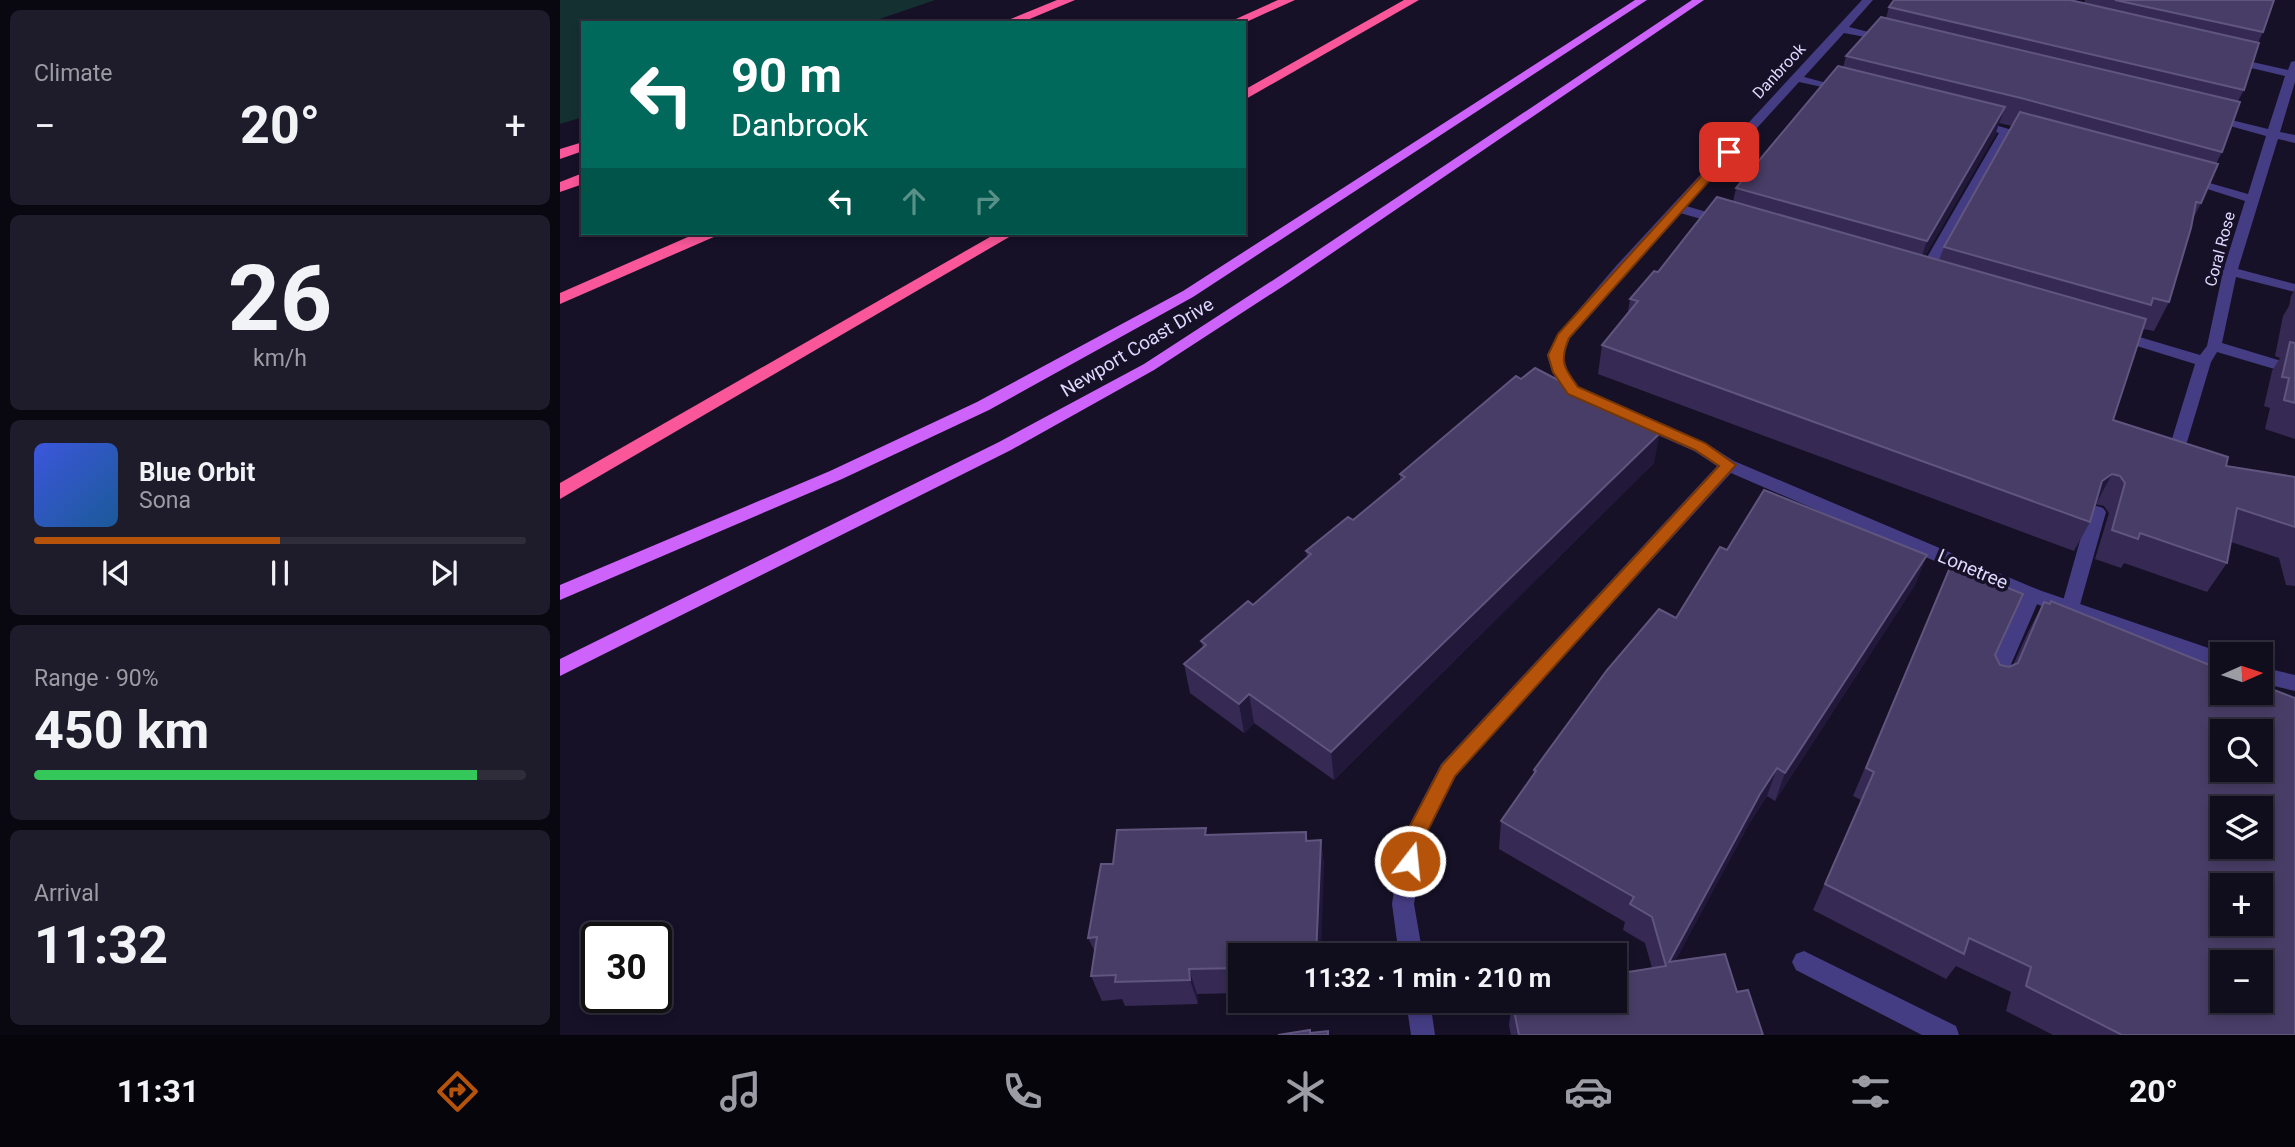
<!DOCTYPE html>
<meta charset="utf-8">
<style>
body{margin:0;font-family:Roboto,sans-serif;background:#1e1b2a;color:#f1f3f6;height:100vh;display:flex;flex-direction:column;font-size:26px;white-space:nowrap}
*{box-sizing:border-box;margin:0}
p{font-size:23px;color:#9c9ca4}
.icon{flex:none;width:38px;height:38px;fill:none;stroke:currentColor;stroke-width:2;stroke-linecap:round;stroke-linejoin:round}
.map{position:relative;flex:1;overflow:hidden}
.panel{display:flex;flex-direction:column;gap:10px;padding:10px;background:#090710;width:560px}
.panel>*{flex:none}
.top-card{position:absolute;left:21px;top:21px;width:665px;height:214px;border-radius:0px;box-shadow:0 4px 10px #0003,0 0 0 2px #302d3b;background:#00695c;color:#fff;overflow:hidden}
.needle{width:46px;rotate:87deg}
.buttons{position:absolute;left:1650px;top:642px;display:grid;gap:14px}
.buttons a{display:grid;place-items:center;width:63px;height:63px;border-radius:0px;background:#100d1d;box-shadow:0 4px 10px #0003,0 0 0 2px #302d3b;font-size:35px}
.speed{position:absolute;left:21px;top:922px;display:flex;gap:14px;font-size:35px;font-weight:700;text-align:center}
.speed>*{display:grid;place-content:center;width:91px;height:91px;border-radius:50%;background:#100d1d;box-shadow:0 4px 10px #0003,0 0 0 2px #302d3b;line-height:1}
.speed .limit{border:4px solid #111;border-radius:10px;background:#fff;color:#111}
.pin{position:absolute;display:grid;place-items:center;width:60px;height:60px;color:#fff;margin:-30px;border-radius:14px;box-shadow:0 4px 10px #0006}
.me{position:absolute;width:77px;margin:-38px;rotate:16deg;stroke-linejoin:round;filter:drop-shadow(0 0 5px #0008)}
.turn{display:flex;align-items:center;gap:24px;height:147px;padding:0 35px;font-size:32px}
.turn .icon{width:91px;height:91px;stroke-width:2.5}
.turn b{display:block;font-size:49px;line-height:60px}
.lanes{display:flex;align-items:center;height:66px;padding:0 35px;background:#0003;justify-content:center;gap:35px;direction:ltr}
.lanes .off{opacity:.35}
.big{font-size:52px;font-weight:700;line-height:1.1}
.panel .card{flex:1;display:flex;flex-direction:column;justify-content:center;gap:10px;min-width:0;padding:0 24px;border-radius:10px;background:#1e1b2a}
.panel .dial{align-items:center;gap:0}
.dial b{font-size:91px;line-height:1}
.song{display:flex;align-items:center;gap:21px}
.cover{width:84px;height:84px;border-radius:10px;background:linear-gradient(135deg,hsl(230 70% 55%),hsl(210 70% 35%))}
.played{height:7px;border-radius:4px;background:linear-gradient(90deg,#b45309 50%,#302d3b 50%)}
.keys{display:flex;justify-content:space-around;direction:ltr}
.heat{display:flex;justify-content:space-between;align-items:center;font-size:38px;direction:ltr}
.charge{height:10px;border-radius:5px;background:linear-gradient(90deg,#34c759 90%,#302d3b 0)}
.trip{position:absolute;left:668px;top:943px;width:399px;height:70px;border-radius:0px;background:#100d1d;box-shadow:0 4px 10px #0003,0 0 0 2px #302d3b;font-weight:700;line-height:70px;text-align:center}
.menu{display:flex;height:112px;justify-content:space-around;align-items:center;background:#06050c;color:#9c9ca4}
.menu .icon{width:49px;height:49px}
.menu .selected{color:#b45309}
.menu b{font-size:32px;color:#f1f3f6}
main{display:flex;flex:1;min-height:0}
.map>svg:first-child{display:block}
</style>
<main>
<section class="panel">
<div class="card"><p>Climate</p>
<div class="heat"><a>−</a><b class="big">20°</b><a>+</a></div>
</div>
<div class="card dial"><b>26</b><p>km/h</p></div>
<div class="card">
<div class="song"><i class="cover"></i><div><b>Blue Orbit</b><p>Sona</p></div></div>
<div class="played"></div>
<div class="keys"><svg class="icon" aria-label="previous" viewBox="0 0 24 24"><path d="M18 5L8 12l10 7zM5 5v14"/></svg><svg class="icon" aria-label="pause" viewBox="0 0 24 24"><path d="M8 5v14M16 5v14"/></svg><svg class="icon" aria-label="next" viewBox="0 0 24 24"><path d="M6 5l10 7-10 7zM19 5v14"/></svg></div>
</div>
<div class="card"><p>Range · 90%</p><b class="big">450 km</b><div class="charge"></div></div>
<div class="card"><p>Arrival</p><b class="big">11:32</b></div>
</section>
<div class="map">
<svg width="1735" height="1035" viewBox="0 0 1735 1035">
<rect width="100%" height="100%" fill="#161127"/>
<path fill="#143031" d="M0 0H375L308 23H23V117L0 124Z"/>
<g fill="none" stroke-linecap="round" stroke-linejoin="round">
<g fill="#453d84" fill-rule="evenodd">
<path d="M1537 506 1543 508 1546 512 1519 608 1517 613 1510 615 1503 613 1501 608 1528 512 1531 508Z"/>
<path d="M1472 588 1479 590 1481 595 1442 685 1439 691 1432 693 1425 691 1422 685 1463 595 1465 590Z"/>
</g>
<g fill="#453d84" fill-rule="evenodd">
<path d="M1302 0H1313L1289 27 1332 38V42L1284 33 1244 77 1290 89V93L1239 82 1126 206 1171 219V225L1166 226 1120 213 1010 338 1003 355 1008 372 1019 387 1146 443 1174 461 1479 590 1666 654H1662V669L1465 600 1171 473 895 776 864 840 854 904 863 956H839L832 904 842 839 881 764 1157 466 1134 451 1007 395 992 372 987 355 998 334 1056 266Z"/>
<path d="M1670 57 1728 70 1731 62 1735 61V82L1720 132 1735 135V143L1718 139 1678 269 1735 284V292L1676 277 1662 343 1735 365V375L1657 352 1651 362 1627 442 1619 448 1611 442 1635 364 1551 338 1548 335 1556 330 1640 355 1647 346 1663 271 1685 201 1619 180 1625 176 1688 194 1706 136 1645 119 1651 115 1708 129 1725 76 1666 62 1664 60Z"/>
<path d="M1415 119 1476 137 1470 141 1450 136 1369 278 1362 282 1357 281 1355 278 1439 133 1411 126 1409 123Z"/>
<path d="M1701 667 1735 675V691L1701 683Z"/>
<path d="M1244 951 1396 1026 1399 1035H1362L1236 970 1232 962 1236 954Z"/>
<path d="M846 1001H870L875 1035H851Z"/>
</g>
<g fill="#cd63fa" fill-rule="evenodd">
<path d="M1075 0H1087L633 297 429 410 282 479 0 600V585L270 471 417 402 623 291Z"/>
<path d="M1132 0H1144L731 281 594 370 451 450 0 676V659L439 442 584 364 721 275Z"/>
</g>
<g fill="#f95799" fill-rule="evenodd">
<path d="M497 0H515L460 23H441Z"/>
<path d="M718 0H735L684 23H667Z"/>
<path d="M844 0H859L684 100V90Z"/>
<path d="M23 142V151L0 159V149Z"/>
<path d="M23 173V184L0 192V182Z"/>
<path d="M137 233H158L156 236 0 304V293Z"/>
<path d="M437 233H456L0 499V483Z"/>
</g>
</g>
<g fill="#362a54" fill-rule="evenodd">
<path d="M1334 0H1516L1515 1 1524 3 1525 0H1714L1703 32 1698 43 1684 90 1678 101 1662 152 1656 164 1641 203 1633 219 1609 302 1594 331 1583 329 1553 420 1666 466 1735 477V586L1726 585 1719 558 1671 542 1667 563 1647 592 1564 563 1561 568 1535 559 1549 513 1544 506 1535 504 1530 522 1514 551 1038 374 1042 345 1068 312 1070 299 1173 202 1176 188 1283 68 1286 56 1326 18 1329 7ZM1439 123 1452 126 1384 247 1379 260 1365 256 1435 135Z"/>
<path d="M1735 289V439L1705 429 1710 408 1704 406 1712 371 1720 358 1715 356 1723 316 1729 306 1731 296Z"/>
<path d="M1094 463 774 780 694 723 684 733 630 693 624 664 643 648 641 641 693 605 713 588 747 558 746 551 793 520 840 481V474Z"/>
<path d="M1367 555 1355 585 1215 801 1207 796 1190 822 1115 961 1177 992 1203 1035H951L949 1025 952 1001 1092 968 1085 943 1063 930 1065 922 939 849 941 821 973 776 974 770 1116 618Z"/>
<path d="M1391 565 1440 665 1449 667 1453 665 1468 632 1484 602 1735 1035H1493L1446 1011 1451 992 1396 966 1386 979 1253 910 1301 800 1293 796Z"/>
<path d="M746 832 748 841 761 840 764 867 681 956V993L637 994 638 1004 565 1006 562 999 542 1001 531 976 535 952 528 938 553 864 648 835Z"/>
</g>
<g fill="#21183a">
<path d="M1445 107 1435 135 1357 270 1367 241Z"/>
<path d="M1100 433 1094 463 774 780 771 752Z"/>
<path d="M1552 474 1536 504 1526 510 1542 481Z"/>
<path d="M1367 555 1355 585 1215 801 1225 773Z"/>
<path d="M689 694 694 723 684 733 679 704Z"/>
<path d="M1217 768 1207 796 1190 822 1101 987 1109 962 1200 794Z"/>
<path d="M761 840 764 867 761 956H756Z"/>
<path d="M629 969 637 994 638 1004 630 980Z"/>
</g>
<g fill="#483d66" stroke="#60557e" stroke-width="2" fill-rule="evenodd">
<path d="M1334 0H1510L1699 43 1684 90 1329 7Z"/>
<path d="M1555 0H1714L1703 32Z"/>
<path d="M1321 17 1680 102 1662 152 1461 98 1286 56Z"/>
<path d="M1278 66 1445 107 1367 241 1176 188Z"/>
<path d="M1460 112 1658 164 1641 203 1636 202 1631 228 1609 302 1593 298 1591 305 1384 247Z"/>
<path d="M1157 197 1586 319 1553 420 1668 457 1666 466 1735 477V527L1677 508 1667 563 1580 533 1578 539 1552 530 1565 483 1560 476 1552 474 1542 481 1530 522 1042 345 1078 301 1070 299 1094 271 1098 272Z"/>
<path d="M1730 342 1735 343V403L1724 400 1729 378 1722 377Z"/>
<path d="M975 368 1100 433 771 752 689 694 679 704 624 664 646 645 641 641 688 601 693 605 751 554 746 551 788 517 793 520 845 477 840 474 956 376 961 379Z"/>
<path d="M1204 490 1367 555 1225 773 1217 768 1200 794 1109 962 1165 954 1177 992 1188 990 1203 1035H959L952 1001H1055V974L1106 966 1092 917 1070 904 1074 897 941 821 976 771 974 770 1047 670 1099 609 1116 618 1160 547 1167 550Z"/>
<path d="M1391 565 1463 594 1435 655 1440 665 1449 667 1458 663 1484 602 1490 604 1491 601 1662 670V693H1701V685L1735 698V1035H1562L1466 986 1471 967 1409 938 1404 954 1265 884 1314 772 1306 768ZM1662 732H1701V770H1662ZM1662 808H1701V847H1662ZM1662 886H1701V924H1662ZM1662 962H1701V1001H1662Z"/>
<path d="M646 828 645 835 746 832V841L761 840 756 956H681V968L629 969 630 980 555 982 556 975 531 976 537 937 528 938 541 864H553L557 830Z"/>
<path d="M750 1030V1033L768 1031V1035H718Z"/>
</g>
<path fill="#b45309" stroke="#753606" stroke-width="2" d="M1165 150 1175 152 1009 338C999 362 1004 368 1018 387L1145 443 1176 465 895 776 863 840 857 867 850 870 842 867 840 861 843 839 882 765 1159 466 1135 450 1008 394 993 372 988 355 998 334Z"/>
<g text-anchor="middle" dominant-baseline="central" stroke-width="7" stroke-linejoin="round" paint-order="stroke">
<g font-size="16" fill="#dfd8fe" stroke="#161127">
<text transform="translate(1219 71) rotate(-47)">Danbrook</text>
<text transform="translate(1660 249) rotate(-75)">Coral Rose</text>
</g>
<g font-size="19" fill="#dfd8fe" stroke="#161127">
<text transform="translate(577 347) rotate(-31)">Newport Coast Drive</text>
<text transform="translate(1413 569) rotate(23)">Lonetree</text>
</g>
</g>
</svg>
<div class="buttons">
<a><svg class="needle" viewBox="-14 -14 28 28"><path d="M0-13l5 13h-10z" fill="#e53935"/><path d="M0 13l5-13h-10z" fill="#9c9ca4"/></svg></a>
<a><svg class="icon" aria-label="search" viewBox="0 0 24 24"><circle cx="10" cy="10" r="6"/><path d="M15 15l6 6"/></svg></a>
<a><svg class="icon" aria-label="layers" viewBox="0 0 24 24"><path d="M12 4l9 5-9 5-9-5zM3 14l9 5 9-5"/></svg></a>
<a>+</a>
<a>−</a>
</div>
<div class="speed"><div class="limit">30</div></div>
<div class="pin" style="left:1169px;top:152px;background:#d93025"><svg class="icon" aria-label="arrive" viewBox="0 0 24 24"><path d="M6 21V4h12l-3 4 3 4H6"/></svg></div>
<svg class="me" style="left:850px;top:861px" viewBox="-20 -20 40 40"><circle r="17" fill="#b45309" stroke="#fff" stroke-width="3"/><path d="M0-11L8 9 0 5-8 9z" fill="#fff"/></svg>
<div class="trip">11:32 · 1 min · 210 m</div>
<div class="top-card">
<div class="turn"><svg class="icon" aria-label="left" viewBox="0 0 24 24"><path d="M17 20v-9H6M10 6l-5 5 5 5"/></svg><div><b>90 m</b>Danbrook</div></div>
<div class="lanes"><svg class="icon" aria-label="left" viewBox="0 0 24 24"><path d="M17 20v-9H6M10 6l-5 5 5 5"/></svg><svg class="icon off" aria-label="ahead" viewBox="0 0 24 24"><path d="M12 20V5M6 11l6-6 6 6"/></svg><svg class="icon off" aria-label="right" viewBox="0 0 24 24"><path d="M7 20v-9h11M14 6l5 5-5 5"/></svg></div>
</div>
</div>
</main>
<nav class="menu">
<b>11:31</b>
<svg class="icon selected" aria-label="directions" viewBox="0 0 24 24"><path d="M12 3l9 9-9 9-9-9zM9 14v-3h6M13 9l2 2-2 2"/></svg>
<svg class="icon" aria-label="music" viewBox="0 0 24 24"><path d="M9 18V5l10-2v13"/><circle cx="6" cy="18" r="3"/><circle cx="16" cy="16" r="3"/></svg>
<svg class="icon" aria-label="phone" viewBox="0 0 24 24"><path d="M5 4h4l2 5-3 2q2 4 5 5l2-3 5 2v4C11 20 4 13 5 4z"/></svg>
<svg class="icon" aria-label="climate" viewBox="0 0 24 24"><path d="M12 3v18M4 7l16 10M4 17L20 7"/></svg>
<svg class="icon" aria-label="car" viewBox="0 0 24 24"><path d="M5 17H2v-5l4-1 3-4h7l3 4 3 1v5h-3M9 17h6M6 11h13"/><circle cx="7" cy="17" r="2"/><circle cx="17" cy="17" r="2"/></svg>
<svg class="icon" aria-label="filters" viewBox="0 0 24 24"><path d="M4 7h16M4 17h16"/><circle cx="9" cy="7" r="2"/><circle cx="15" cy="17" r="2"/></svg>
<b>20°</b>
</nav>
